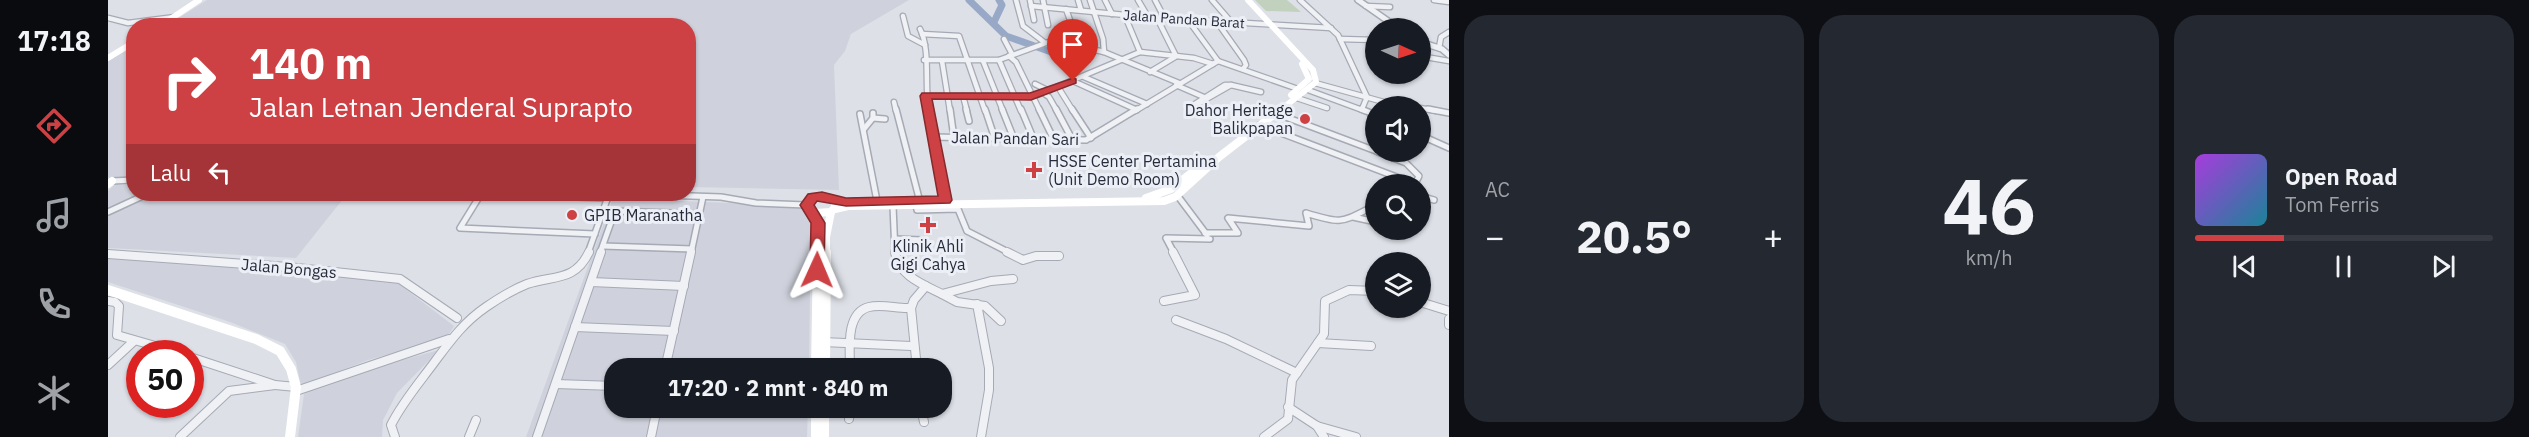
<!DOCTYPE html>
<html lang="id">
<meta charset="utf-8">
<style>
body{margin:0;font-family:"IBM Plex Sans",sans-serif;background:#242831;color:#f1f3f6;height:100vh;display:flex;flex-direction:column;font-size:22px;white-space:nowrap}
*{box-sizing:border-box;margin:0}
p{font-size:20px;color:#9ea1a6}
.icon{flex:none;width:33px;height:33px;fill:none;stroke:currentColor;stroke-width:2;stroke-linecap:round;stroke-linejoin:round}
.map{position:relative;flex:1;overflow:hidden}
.drawer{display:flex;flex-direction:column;gap:15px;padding:15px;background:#0d0f14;width:1080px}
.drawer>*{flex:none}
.hud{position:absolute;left:18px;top:18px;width:570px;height:183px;border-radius:24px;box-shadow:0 2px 4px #0004;background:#cd4145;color:#fff;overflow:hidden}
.needle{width:39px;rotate:93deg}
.controls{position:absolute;left:1257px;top:18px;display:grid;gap:12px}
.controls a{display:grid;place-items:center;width:66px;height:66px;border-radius:50%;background:#171b24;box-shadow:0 2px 4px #0004;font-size:30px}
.speed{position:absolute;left:18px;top:340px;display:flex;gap:12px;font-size:30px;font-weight:700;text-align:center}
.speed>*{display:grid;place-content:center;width:78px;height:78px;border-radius:50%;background:#171b24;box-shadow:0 2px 4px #0004;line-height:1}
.speed .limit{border:9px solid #d22;background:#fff;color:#111}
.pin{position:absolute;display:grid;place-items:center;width:51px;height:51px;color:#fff;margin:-62px -26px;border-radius:50% 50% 50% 0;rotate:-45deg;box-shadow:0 0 6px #0007}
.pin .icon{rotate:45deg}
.me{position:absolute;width:66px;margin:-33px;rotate:1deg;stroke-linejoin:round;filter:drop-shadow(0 0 4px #0008)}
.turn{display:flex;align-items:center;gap:21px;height:126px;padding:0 24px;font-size:27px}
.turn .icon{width:78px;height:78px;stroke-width:2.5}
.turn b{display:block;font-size:42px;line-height:51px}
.then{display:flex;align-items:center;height:57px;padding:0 24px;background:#0003;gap:12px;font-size:22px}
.big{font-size:45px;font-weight:700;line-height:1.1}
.drawer .widget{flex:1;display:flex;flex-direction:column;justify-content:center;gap:9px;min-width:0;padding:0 21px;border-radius:24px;background:#242831}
.drawer .dial{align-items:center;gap:0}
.dial b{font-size:78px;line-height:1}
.song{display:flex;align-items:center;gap:18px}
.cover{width:72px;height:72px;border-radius:9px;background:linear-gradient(135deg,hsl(280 70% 55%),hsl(190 70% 35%))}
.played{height:6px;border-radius:3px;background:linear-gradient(90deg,#cd4145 30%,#363941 30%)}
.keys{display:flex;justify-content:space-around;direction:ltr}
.heat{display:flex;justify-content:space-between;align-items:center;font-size:33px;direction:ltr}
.drawer .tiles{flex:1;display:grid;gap:15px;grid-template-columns:repeat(3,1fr)}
.trip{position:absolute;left:496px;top:358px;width:348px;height:60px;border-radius:24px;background:#171b24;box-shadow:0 2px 4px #0004;font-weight:700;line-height:60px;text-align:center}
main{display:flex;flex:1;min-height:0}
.tabs{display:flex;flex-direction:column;width:108px;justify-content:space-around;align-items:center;background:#090b0e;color:#9ea1a6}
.tabs .icon{width:42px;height:42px}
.tabs .on{color:#cd4145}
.tabs b{font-size:27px;color:#f1f3f6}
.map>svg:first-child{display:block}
</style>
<main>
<nav class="tabs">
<b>17:18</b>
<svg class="icon on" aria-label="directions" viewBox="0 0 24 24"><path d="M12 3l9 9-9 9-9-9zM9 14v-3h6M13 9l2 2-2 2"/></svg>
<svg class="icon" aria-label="music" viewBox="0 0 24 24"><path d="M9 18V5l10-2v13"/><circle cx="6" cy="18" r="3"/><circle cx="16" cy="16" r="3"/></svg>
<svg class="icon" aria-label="phone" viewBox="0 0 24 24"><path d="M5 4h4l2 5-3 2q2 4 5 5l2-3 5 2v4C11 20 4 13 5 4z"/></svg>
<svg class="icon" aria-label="climate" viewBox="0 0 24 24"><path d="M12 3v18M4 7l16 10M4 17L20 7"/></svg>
</nav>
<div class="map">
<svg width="1341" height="437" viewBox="0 0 1341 437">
<rect width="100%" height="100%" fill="#dde0e7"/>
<g fill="#cfd2dc">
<path d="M99 0H801L743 34 737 51 726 65 731 190 581 187 580 26H58Z"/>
<path d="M25 45V177H0V61Z"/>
<path d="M6 185H25L26 194H239L188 258 0 248V191Z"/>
<path d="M505 198 693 206 701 211 703 220 701 369H507V408H700L699 437H418Z"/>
<path d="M0 257 287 281 346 326 338 339 260 360 193 386 188 362 177 344 122 322 0 282Z"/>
<path d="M331 350 289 393 275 420 274 437H190L196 394 224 379Z"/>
</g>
<path fill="#c1d1be" d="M1147 0H1179L1193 12 1158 11Z"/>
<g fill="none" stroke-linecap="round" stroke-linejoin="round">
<g stroke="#98a9c7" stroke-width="7">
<path d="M861 0 898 36 949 54"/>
<path d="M886 22 894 5 891 0"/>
</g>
<defs>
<g id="minor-far2">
<path d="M908 0 915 26 936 42"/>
<path d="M922 0 926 20"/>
<path d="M935 0 940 25"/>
<path d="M970 0 973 10"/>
<path d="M982 0 995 39 996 52"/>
<path d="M997 0 1004 14"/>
<path d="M1030 0 1040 17"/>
<path d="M1047 0 1057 19"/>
<path d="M1104 0 1124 23"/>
<path d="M1192 0 1230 35 1259 97 1254 109"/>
<path d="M1326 0 1341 2"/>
<path d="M923 6 1049 18 1223 28"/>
<path d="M1258 6 1282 7"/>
<path d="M958 9 968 37V45"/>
<path d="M795 16 800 36 817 45"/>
<path d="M0 18 20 23 67 17"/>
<path d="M1049 18 1068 56"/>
<path d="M1080 20 1110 61 1190 89"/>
<path d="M1109 22 1136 60 1138 65 1135 69"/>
<path d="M812 29C823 50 816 86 821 111"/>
<path d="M814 34 851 36 877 111"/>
<path d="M896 39 904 54"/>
<path d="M1232 39 1268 40"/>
<path d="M1331 48 1333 37 1341 32"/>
<path d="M1032 52 1086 58 1105 64"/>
<path d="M901 56 908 62 932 111"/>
<path d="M1312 56 1341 61"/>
<path d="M816 60H891L946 40 996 52 1071 83"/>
<path d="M891 60 913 111"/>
<path d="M834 61 842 111"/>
<path d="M875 61 895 111"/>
<path d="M1042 72 1067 57"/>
<path d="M976 77 1039 104"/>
<path d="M965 81 1029 110"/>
<path d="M1207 83 1283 104 1305 106"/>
<path d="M927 84 941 91"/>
<path d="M1068 85 1098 98"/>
<path d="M1117 85H1123L1079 110V109Z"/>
<path d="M1123 85 1153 92"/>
<path d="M950 87 965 111"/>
<path d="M1200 90 1257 111"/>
<path d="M935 93 941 97 949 111"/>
<path d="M818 96H927L1032 52 1017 16"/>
<path d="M855 96 859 111"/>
<path d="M1189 98 1219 108"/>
<path d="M786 102 788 111"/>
<path d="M1312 108 1329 111"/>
<path d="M1027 111 1110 61"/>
</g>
<g id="minor-far1">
<path d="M788 109 812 202"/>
<path d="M821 109 838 200"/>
<path d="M842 109 846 138"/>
<path d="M858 109 861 121"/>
<path d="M877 109 887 139"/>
<path d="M894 109 906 139"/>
<path d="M913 109 926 140"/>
<path d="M931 109 946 140"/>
<path d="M948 109 965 141"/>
<path d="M964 109 983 138"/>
<path d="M1253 109 1268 115"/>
<path d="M1320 109 1341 113"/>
<path d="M1167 113 1268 151"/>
<path d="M752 114 769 201"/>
<path d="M765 118 777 119"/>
<path d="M1152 125 1307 184"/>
<path d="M756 129 765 118V113"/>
<path d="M1312 135 1341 148"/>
<path d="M825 137 978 140 1029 109"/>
<path d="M1270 152 1298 163 1311 176 1307 184"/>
<path d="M4 181 26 180"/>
<path d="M373 194 352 228 487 234"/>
<path d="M379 194 500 198"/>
<path d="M524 194 613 197 648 203 698 205"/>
<path d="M1069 195 1099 235"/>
<path d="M1312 196 1326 200"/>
<path d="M808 205 809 210 850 209 859 231 902 253"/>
<path d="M785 206 787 253"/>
<path d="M0 212 39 194"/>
<path d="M1245 217 1268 222"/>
<path d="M1097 233H1130L1120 218 1201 226 1198 213C1236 225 1233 222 1268 205"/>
<path d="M787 239 814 240"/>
<path d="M495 246 584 249"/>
<path d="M480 253 501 194"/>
<path d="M492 253 507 211 592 214"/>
<path d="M583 253 595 197"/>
<path d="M1066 253 1058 238 1102 239"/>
</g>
<g id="minor">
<path d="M787 252C791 276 814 284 834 294L883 281 905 279"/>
<path d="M899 252 915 260 928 256H951"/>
<path d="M0 254 180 267 292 279 349 318"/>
<path d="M483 282 576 286"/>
<path d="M834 294 849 302 877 306 893 321"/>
<path d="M0 301 7 302 11 306 9 335 75 354"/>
<path d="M1056 301 1087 295 1065 252"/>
<path d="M1312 302 1341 311"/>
<path d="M869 304 881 368V390L873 437"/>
<path d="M1341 319V325"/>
<path d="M1068 320 1118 339 1189 373"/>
<path d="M467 327 566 331"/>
<path d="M715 342 803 346"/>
<path d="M1210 343 1263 346"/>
<path d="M82 357 167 385 188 387"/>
<path d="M0 365 26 341"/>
<path d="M557 369 583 252"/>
<path d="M742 369C742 350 737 313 761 307 773 304 787 308 799 308"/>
<path d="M809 369 803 308 806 300 818 286"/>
<path d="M448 384 507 386"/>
<path d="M188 391 341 339"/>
<path d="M27 394 32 388"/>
<path d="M1180 407 1209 426 1248 437"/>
<path d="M813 408 816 422"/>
<path d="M741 419 742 408"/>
<path d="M1209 426 1216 437"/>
<path d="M72 437 121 391 167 385"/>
<path d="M287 437 283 425C295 401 312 382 328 360 343 340 356 322 378 307 391 298 404 290 419 284 445 275 467 282 481 252"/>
<path d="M361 437 368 420"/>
<path d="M429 437 493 252"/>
<path d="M543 437 549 408"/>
<path d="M1156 437 1180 419 1184 380 1216 334 1217 301 1241 290 1268 291"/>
</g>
<g id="tertiary">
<path d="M1250 0 1290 28"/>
<path d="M1312 42 1334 49 1341 55"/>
</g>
</defs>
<use href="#minor-far2" stroke="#a6aab4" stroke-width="7"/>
<use href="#minor-far1" stroke="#a6aab4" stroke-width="8"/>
<use href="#minor" stroke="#a6aab4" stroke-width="10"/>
<use href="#tertiary" stroke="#a6aab4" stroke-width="8"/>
<use href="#minor-far2" stroke="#f0f1f5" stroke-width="4.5"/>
<use href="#minor-far1" stroke="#f0f1f5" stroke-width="5"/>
<use href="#minor" stroke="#f0f1f5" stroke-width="8"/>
<use href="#tertiary" stroke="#f0f1f5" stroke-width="5"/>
<g stroke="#fff" stroke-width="6">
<path d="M1140 0 1205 70 1208 82 1171 111"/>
<path d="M52 26 91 0"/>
<path d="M0 58 26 42"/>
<path d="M1183 95 1201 79 1194 64"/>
</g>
<g stroke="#fff" stroke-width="8">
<path d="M0 184 4 181"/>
<path d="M715 196 727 202V207L723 212 706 213 698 205 701 199Z"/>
<path d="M1038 198 1063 189 1100 160"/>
<path d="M725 200 746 202"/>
<path d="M727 209 740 206 1056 201 1067 197 1111 157 1173 109"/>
<path d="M706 213 710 223V253"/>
<path d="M718 253V237L723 212"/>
</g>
<g stroke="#fff" stroke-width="10">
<path d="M0 290 148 339 172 351 183 369 188 387 182 437"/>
<path d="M708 369 710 252"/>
<path d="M717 369 718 252"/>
<path d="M708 408V437"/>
<path d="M716 408V437"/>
</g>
</g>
<path fill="#cd4145" stroke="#852a2d" stroke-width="1.5" d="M965 78 968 79V83L923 100 824 99 844 200 842 203 738 206 709 201 706 205 717 223 716 270 709 275 704 274 702 270 703 223 692 205 700 194 714 192 738 198 830 196 812 96 814 93H922Z"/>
<g fill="#cd4145" stroke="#eceff5" stroke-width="2">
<circle cx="1197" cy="119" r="6"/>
<path d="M923 161h6v6h6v6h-6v6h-6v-6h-6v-6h6z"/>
<circle cx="464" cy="215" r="6"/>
<path d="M817 216h6v6h6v6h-6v6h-6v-6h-6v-6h6z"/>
</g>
<g text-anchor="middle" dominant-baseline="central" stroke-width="6" stroke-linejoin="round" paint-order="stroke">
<g font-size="14" fill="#272c3d" stroke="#eceff5">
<text transform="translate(1076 19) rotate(4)">Jalan Pandan Barat</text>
</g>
<g font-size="16" fill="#272c3d" stroke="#eceff5" text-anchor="start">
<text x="1185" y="110" text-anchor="end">Dahor Heritage<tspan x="1185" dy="18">Balikpapan</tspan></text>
<text x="940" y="161">HSSE Center Pertamina<tspan x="940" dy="18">(Unit Demo Room)</tspan></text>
<text x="476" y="215">GPIB Maranatha</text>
<text x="820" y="246" text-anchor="middle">Klinik Ahli<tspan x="820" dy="18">Gigi Cahya</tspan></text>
</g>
<g font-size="16" fill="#272c3d" stroke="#eceff5">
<text transform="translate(907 138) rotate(1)">Jalan Pandan Sari</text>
<text transform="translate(181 268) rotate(5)">Jalan Bongas</text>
</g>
</g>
</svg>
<div class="controls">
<a><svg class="needle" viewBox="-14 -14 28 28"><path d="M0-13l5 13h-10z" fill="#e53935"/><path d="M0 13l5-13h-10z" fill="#9ea1a6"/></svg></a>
<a><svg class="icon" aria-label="sound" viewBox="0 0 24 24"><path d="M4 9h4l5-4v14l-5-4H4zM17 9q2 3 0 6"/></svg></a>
<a><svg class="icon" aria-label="search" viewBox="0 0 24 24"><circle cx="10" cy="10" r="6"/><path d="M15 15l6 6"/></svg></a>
<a><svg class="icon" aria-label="layers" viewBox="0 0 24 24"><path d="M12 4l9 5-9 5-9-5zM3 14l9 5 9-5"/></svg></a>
</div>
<div class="speed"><div class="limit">50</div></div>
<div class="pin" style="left:965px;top:81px;background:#d93025"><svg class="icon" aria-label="arrive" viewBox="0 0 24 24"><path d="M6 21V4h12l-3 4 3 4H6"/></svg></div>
<svg class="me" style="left:709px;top:270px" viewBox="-20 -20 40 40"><path d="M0-17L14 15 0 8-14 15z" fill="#cd4145" stroke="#fff" stroke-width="4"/></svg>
<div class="trip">17:20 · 2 mnt · 840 m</div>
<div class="hud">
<div class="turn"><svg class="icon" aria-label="right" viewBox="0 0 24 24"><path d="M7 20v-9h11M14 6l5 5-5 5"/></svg><div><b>140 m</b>Jalan Letnan Jenderal Suprapto</div></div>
<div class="then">Lalu<svg class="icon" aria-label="left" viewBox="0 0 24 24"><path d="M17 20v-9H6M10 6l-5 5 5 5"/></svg></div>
</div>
</div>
<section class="drawer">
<div class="tiles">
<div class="widget"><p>AC</p>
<div class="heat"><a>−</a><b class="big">20.5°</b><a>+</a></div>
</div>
<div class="widget dial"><b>46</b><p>km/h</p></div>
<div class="widget">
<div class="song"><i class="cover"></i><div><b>Open Road</b><p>Tom Ferris</p></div></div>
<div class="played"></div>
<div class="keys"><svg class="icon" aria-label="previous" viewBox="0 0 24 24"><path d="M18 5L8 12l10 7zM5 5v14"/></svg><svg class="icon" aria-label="pause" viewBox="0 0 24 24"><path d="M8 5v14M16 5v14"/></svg><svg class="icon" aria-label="next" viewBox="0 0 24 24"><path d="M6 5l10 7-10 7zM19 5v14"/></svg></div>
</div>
</div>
</section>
</main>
